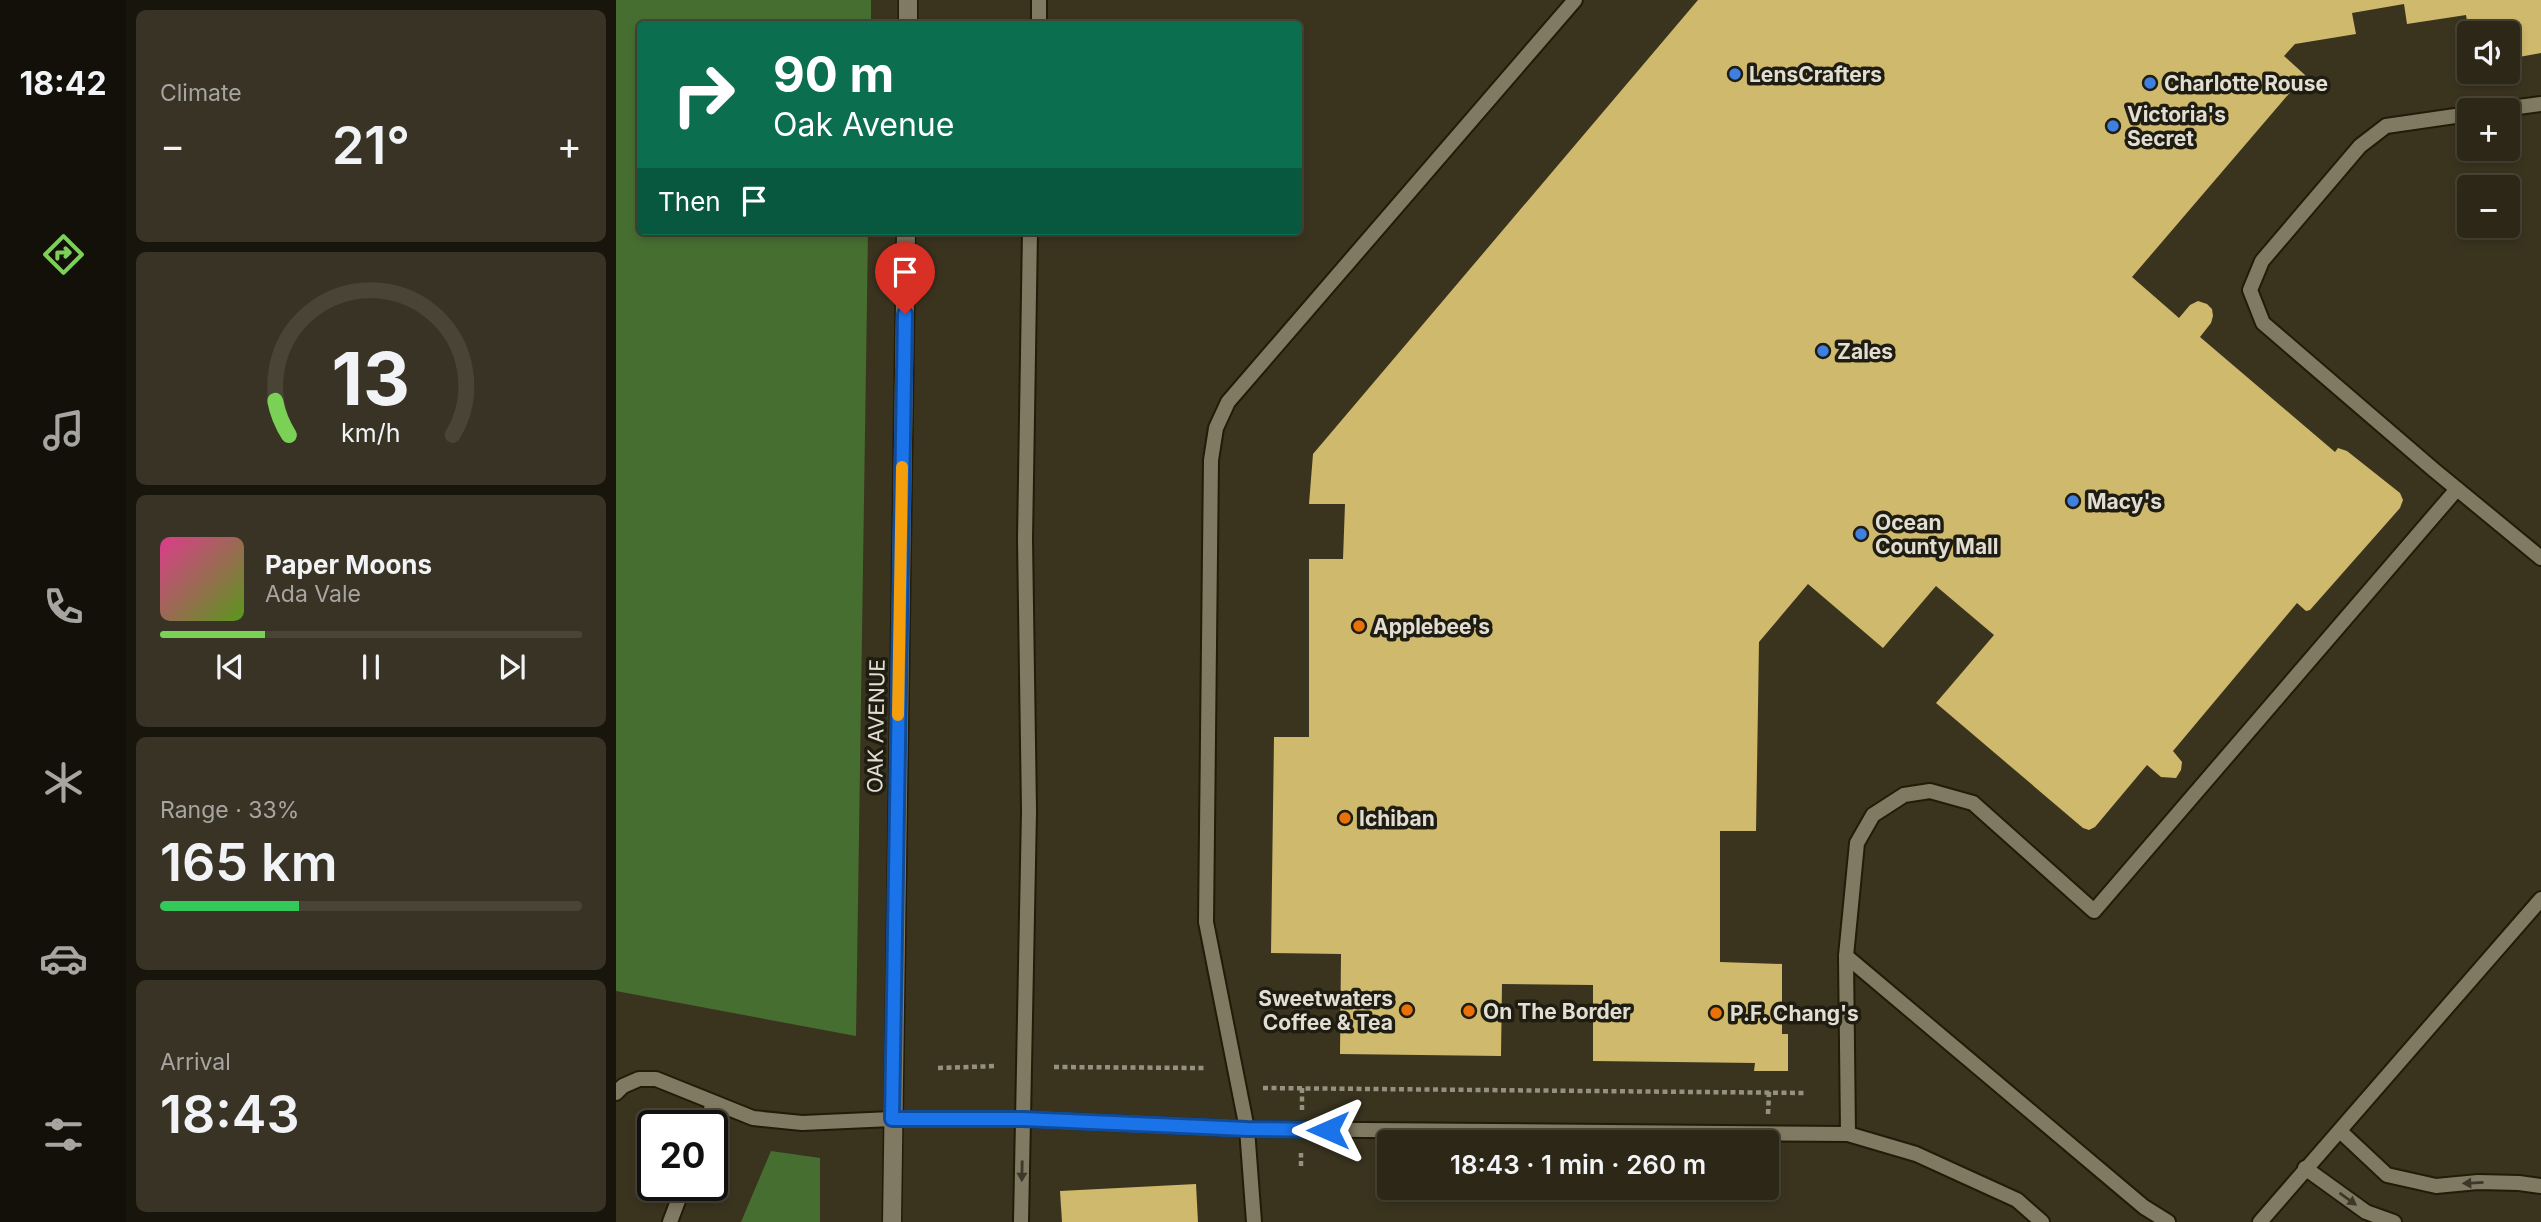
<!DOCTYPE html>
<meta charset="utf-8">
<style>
body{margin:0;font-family:Inter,sans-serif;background:#383324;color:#f1f3f6;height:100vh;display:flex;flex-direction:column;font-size:26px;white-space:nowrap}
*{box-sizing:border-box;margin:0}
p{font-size:23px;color:#a6a5a1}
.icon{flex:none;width:38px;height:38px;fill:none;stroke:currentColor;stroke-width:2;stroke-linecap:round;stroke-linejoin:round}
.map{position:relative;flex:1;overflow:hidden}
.details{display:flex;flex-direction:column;gap:10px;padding:10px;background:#18150d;width:490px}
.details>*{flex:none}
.guide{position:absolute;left:21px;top:21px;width:665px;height:214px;border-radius:7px;box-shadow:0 4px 10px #0003,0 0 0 2px #484436;background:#0b6e4f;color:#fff;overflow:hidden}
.controls{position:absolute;left:1841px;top:21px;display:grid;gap:14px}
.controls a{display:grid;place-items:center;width:63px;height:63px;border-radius:7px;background:#2c2717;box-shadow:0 4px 10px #0003,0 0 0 2px #484436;font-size:35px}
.speed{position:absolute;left:21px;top:1110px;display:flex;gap:14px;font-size:35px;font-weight:700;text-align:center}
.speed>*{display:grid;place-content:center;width:91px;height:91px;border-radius:50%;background:#2c2717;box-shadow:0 4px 10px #0003,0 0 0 2px #484436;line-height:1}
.speed .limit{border:4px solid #111;border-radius:10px;background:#fff;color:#111}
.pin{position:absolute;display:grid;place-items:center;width:60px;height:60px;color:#fff;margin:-72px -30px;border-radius:50% 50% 50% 0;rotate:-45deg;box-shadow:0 0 7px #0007}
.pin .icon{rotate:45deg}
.me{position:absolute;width:77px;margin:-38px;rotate:270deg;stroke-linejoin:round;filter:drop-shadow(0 0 5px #0008)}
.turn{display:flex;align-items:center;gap:24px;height:147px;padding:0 21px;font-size:32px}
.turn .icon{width:91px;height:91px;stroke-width:2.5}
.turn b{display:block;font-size:49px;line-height:60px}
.then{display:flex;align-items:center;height:66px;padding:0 21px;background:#0003;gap:14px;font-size:26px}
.big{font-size:52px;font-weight:600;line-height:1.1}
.details .card{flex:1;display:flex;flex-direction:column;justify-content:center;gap:10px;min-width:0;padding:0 24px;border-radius:10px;background:#383324}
.details .dial{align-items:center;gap:0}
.dial svg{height:182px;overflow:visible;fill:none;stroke:#484436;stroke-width:7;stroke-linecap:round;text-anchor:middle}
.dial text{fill:#f1f3f6;stroke:none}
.song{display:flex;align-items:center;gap:21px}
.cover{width:84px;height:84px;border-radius:10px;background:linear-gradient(135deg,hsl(330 70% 55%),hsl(90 70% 35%))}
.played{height:7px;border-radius:4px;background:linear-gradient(90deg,#7bd156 25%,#484436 25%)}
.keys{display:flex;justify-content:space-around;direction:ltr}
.heat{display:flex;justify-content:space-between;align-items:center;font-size:38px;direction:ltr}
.charge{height:10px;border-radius:5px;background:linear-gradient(90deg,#34c759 33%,#484436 0)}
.trip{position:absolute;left:761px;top:1130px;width:402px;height:70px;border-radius:7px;background:#2c2717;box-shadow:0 4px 10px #0003,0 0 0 2px #484436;font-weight:600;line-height:70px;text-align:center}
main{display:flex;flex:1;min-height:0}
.menu{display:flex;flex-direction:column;width:126px;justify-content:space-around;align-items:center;background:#121009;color:#a6a5a1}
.menu .icon{width:49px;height:49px}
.menu .selected{color:#7bd156}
.menu b{font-size:32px;color:#f1f3f6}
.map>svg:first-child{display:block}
</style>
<main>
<nav class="menu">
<b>18:42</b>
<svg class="icon selected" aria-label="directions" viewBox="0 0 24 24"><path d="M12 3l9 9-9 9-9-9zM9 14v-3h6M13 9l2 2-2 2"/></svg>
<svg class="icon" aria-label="music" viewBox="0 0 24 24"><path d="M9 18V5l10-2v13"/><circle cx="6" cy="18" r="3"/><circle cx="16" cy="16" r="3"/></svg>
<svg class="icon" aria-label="phone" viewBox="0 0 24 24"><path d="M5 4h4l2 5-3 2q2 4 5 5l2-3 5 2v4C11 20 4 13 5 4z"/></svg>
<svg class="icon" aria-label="climate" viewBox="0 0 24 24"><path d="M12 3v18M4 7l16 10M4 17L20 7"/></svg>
<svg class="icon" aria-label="car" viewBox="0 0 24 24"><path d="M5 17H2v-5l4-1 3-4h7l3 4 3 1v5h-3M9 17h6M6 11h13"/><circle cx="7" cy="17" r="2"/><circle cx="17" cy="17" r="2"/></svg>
<svg class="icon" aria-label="filters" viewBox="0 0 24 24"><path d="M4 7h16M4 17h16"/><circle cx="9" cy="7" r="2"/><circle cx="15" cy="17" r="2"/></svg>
</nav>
<section class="details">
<div class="card"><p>Climate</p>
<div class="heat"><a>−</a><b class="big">21°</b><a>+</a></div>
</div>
<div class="card dial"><svg viewBox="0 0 100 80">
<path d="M14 69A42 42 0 1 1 86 69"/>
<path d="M14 69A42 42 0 0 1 8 54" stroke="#7bd156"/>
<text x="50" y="56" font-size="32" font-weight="700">13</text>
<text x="50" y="72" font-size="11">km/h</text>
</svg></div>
<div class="card">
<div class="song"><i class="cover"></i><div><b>Paper Moons</b><p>Ada Vale</p></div></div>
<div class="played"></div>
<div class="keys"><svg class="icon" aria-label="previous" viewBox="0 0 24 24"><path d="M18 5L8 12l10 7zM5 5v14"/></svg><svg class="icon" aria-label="pause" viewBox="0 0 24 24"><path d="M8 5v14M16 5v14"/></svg><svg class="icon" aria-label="next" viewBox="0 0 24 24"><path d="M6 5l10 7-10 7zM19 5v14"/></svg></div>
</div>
<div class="card"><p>Range · 33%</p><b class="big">165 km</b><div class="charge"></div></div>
<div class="card"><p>Arrival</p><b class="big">18:43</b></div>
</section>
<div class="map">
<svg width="1925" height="1222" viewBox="0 0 1925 1222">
<rect width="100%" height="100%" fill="#3a341f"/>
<g fill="#476e31">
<path d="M0 0H255V24H24V231H252L240 1036 0 991Z"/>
<path d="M155 1151 204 1158V1222H125Z"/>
</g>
<g fill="#cfb96c">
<path d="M1082 0H1925V53L1892 59V33H1853L1850 15 1791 24 1788 4 1736 13 1740 34 1679 44 1668 56 1689 75 1516 277 1563 318 1574 305 1582 301 1591 304 1596 309 1597 316 1595 323 1584 337 1719 452 1722 448 1731 451 1784 493 1787 500 1784 508 1694 610 1690 611 1681 603 1557 751 1566 762 1565 770 1560 778 1545 777 1531 765 1479 827 1473 830 1467 828 1320 703 1378 635 1320 586 1267 648 1192 584 1143 642 1140 831H1104V962L1166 964V1034H1172V1071H1138L1139 1063 977 1061V985L886 984 885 1056 724 1054 725 954 655 953 658 737H693V559H727L729 504H693L697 454Z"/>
<path d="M580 1184 582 1222H446L444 1191Z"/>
</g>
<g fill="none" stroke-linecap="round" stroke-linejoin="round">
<defs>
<g id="service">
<path d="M423 24V0"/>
<path d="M1880 110 1925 104"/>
<path d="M1853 114 1770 126 1744 146 1646 261 1634 290 1647 323 1818 470 1925 558"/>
<path d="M1230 956 1528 1207 1552 1222"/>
<path d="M0 1093 7 1086 23 1079H40L137 1118 186 1123 276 1119H407L631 1129 1232 1134 1300 1154 1401 1200 1426 1222"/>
<path d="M89 1125 97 1104"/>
<path d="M1724 1131 1771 1175 1820 1186 1862 1182 1903 1183 1925 1186"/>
<path d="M1232 1134 1230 956 1241 843 1257 815 1288 795 1314 791 1357 803 1478 911 1841 489"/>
<path d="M1689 1168 1750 1212 1778 1222"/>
<path d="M54 1222 68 1185"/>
<path d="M405 1222 413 811 409 539 414 231"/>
<path d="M638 1222 631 1129 590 922 595 460 600 428 612 402 959 0"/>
<path d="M1644 1222 1925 899"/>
</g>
<g id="tertiary">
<path d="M292 24V0"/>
<path d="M276 1222 290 231"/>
</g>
</defs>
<use href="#service" stroke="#211b07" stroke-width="18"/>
<use href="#tertiary" stroke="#211b07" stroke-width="21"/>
<g stroke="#959080" stroke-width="4.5" stroke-dasharray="5 3.5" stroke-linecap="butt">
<path d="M438 1067 589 1068"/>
<path d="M322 1068 381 1066"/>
<path d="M647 1088 1191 1093"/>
<path d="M686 1110V1088"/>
<path d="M1152 1114 1153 1092"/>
<path d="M685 1166V1153"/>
<path d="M1152 1195V1154"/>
</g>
<use href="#service" stroke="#817a62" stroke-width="14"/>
<use href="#tertiary" stroke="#817a62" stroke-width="18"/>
</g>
<defs><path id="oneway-solid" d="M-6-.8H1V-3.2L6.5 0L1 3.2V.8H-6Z" transform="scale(1.75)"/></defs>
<g fill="#3c382a">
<use href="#oneway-solid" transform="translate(406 1171) rotate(91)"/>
<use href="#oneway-solid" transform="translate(1857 1183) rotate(177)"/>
<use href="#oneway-solid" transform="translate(1732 1199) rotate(36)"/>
</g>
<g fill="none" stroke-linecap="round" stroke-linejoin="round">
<defs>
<path id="route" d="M289 314 276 1119H407L631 1129 712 1130"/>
</defs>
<use href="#route" stroke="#114b97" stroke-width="18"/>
<use href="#route" stroke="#1a73e8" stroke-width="12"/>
<path stroke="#f59e0b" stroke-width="12" d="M282 715 286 467"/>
</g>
<g fill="#3f7fe0" stroke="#1f1c12" stroke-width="2.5">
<circle cx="1119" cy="74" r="7"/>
<circle cx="1534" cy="83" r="7"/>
<circle cx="1497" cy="126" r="7"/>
<circle cx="1207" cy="351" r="7"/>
<circle cx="1457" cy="501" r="7"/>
<circle cx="1245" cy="534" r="7"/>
</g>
<g fill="#e8710a" stroke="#1f1c12" stroke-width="2.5">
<circle cx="743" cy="626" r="7"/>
<circle cx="729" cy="818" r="7"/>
<circle cx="791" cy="1010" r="7"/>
<circle cx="853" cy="1011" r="7"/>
<circle cx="1100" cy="1013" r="7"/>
</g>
<g text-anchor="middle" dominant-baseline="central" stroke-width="7" stroke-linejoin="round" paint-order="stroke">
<g font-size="21" font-weight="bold" fill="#e2ded2" stroke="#1f1c12" text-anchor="start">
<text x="1133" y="74">LensCrafters</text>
<text x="1548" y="83">Charlotte Rouse</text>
<text x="1511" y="114">Victoria's<tspan x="1511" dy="24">Secret</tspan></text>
<text x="1221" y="351">Zales</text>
<text x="1471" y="501">Macy's</text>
<text x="1259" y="522">Ocean<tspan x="1259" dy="24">County Mall</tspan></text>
<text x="757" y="626">Applebee's</text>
<text x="743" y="818">Ichiban</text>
<text x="777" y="998" text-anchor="end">Sweetwaters<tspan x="777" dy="24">Coffee &amp; Tea</tspan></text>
<text x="867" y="1011">On The Border</text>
<text x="1114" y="1013">P.F. Chang's</text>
</g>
<g font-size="21" fill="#e2ded2" stroke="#1f1c12">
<text transform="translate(260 726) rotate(-89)">OAK AVENUE</text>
</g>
</g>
</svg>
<div class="controls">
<a><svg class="icon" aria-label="sound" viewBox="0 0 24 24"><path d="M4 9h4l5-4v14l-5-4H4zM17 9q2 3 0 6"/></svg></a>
<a>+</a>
<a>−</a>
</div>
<div class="speed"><div class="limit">20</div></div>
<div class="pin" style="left:289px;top:314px;background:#d93025"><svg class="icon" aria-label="arrive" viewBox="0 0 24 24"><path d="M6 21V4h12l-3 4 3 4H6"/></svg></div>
<svg class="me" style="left:712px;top:1130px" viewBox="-20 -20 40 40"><path d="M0-17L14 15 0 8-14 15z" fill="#1a73e8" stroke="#fff" stroke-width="4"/></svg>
<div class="trip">18:43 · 1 min · 260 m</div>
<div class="guide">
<div class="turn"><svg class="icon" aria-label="right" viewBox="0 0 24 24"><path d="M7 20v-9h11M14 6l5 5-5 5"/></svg><div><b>90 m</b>Oak Avenue</div></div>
<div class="then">Then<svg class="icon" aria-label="arrive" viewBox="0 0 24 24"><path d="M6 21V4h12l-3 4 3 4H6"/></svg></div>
</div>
</div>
</main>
